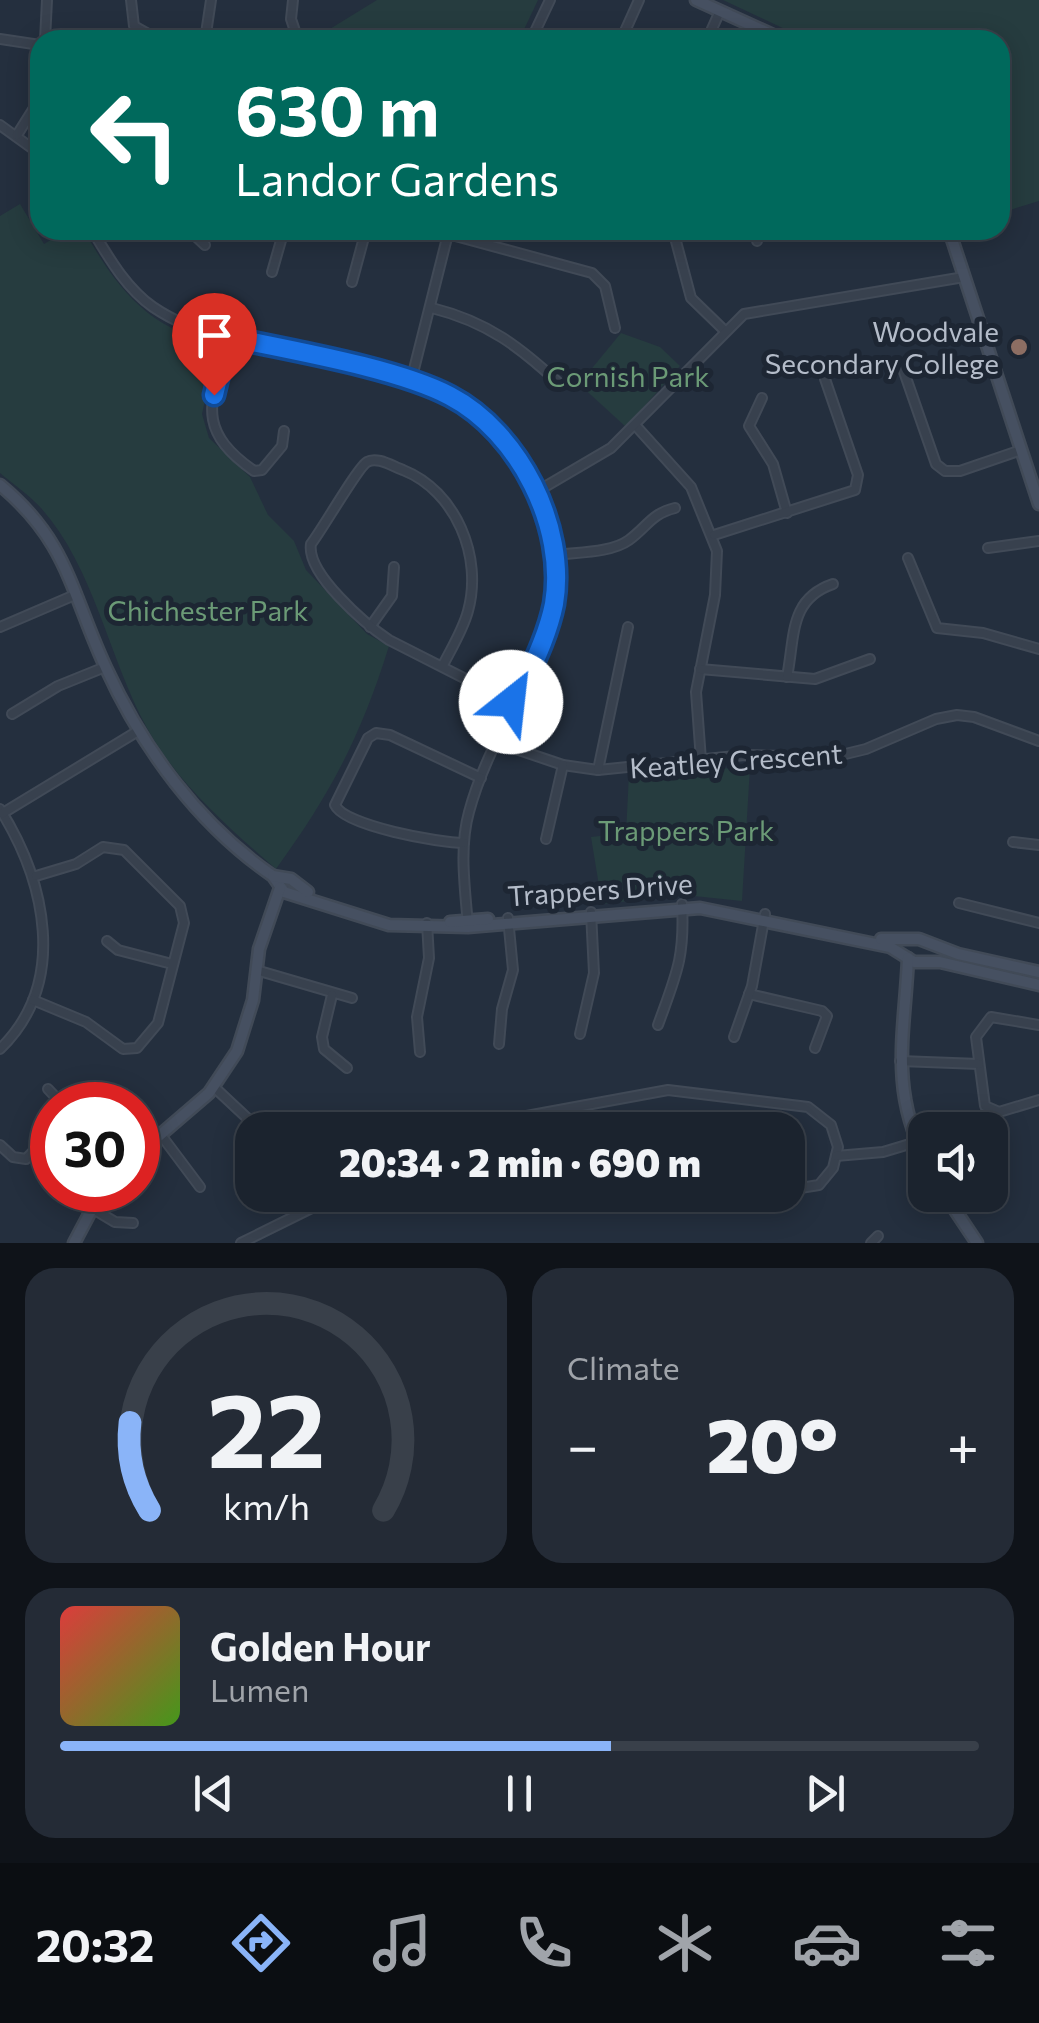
<!DOCTYPE html>
<meta charset="utf-8">
<style>
body{margin:0;font-family:Commissioner,sans-serif;background:#242b36;color:#f1f3f6;height:100vh;display:flex;flex-direction:column;font-size:38px;white-space:nowrap}
*{box-sizing:border-box;margin:0}
p{font-size:32px;color:#a0a4aa}
.icon{flex:none;width:55px;height:55px;fill:none;stroke:currentColor;stroke-width:2;stroke-linecap:round;stroke-linejoin:round}
.map{position:relative;height:1243px;overflow:hidden}
.panel{display:flex;flex-direction:column;gap:25px;padding:25px;background:#0f1319;flex:1}
.panel>*{flex:none}
.hud{position:absolute;left:30px;top:30px;width:980px;height:210px;border-radius:30px;box-shadow:0 5px 25px #0003,0 0 0 2px #39404a;background:#00695c;color:#fff;overflow:hidden}
.buttons{position:absolute;left:908px;top:1112px;display:grid;gap:20px}
.buttons a{display:grid;place-items:center;width:100px;height:100px;border-radius:20px;background:#1b232e;box-shadow:0 5px 25px #0003,0 0 0 2px #39404a;font-size:50px}
.speed{position:absolute;left:30px;top:1082px;display:flex;gap:20px;font-size:50px;font-weight:700;text-align:center}
.speed>*{display:grid;place-content:center;width:130px;height:130px;border-radius:50%;background:#1b232e;box-shadow:0 5px 25px #0003,0 0 0 2px #39404a;line-height:1}
.speed .limit{border:15px solid #d22;background:#fff;color:#111}
.pin{position:absolute;display:grid;place-items:center;width:85px;height:85px;color:#fff;margin:-102px -42px;border-radius:50% 50% 50% 0;rotate:-45deg;box-shadow:0 0 10px #0007}
.pin .icon{rotate:45deg}
.me{position:absolute;width:110px;margin:-55px;rotate:29deg;stroke-linejoin:round;filter:drop-shadow(0 0 8px #0008)}
.turn{display:flex;align-items:center;gap:35px;height:210px;padding:0 40px;font-size:45px}
.turn .icon{width:130px;height:130px;stroke-width:2.5}
.turn b{display:block;font-size:70px;line-height:85px}
.big{font-size:75px;font-weight:800;line-height:1.1}
.panel .widget{flex:1;display:flex;flex-direction:column;justify-content:center;gap:15px;min-width:0;padding:0 35px;border-radius:30px;background:#242b36}
.panel .dial{align-items:center;gap:0}
.dial svg{height:260px;overflow:visible;fill:none;stroke:#39404a;stroke-width:7;stroke-linecap:round;text-anchor:middle}
.dial text{fill:#f1f3f6;stroke:none}
.song{display:flex;align-items:center;gap:30px}
.cover{width:120px;height:120px;border-radius:15px;background:linear-gradient(135deg,hsl(0 70% 55%),hsl(100 70% 35%))}
.played{height:10px;border-radius:5px;background:linear-gradient(90deg,#8ab4f8 60%,#39404a 60%)}
.keys{display:flex;justify-content:space-around;direction:ltr}
.heat{display:flex;justify-content:space-between;align-items:center;font-size:55px;direction:ltr}
.panel .tiles{flex:1;display:grid;gap:25px;grid-template-columns:1fr 1fr}
.widget:last-child{grid-column:span 2}
.trip{position:absolute;left:235px;top:1112px;width:570px;height:100px;border-radius:30px;background:#1b232e;box-shadow:0 5px 25px #0003,0 0 0 2px #39404a;font-weight:800;line-height:100px;text-align:center}
.tab-bar{display:flex;height:160px;justify-content:space-around;align-items:center;background:#0b0e12;color:#a0a4aa}
.tab-bar .icon{width:70px;height:70px}
.tab-bar .on{color:#8ab4f8}
.tab-bar b{font-size:45px;color:#f1f3f6}
.map>svg:first-child{display:block}
</style>
<div class="map">
<svg width="1039" height="1243" viewBox="0 0 1039 1243">
<rect width="100%" height="100%" fill="#242f3e"/>
<g fill="#263c3f">
<path d="M377 0H538L519 40H312Z"/>
<path d="M723 0H1039V201L1000 213V40H808Z"/>
<path d="M20 204 44 244 67 230H84C114 285 152 335 218 341L202 414 209 438 250 477 268 515 294 541 306 570 367 634 389 646C361 736 331 793 276 869 229 828 177 783 147 728 108 657 95 569 41 508 29 495 13 484 0 473V216Z"/>
<path d="M621 333 660 347 680 366 626 427 579 384Z"/>
<path d="M750 767 742 901 684 895 602 904 591 837 626 833 629 774Z"/>
</g>
<g fill="none" stroke-linecap="round" stroke-linejoin="round">
<defs>
<g id="street">
<path d="M131 0 134 26 159 40"/>
<path d="M293 0 291 19 296 34"/>
<path d="M0 39 40 45"/>
<path d="M45 40 47 0"/>
<path d="M205 40 211 0"/>
<path d="M531 40 550 0"/>
<path d="M621 40 639 0"/>
<path d="M707 40 720 11"/>
<path d="M0 125 40 154"/>
<path d="M17 135 34 108 40 84"/>
<path d="M92 230C109 258 126 288 153 307 252 374 414 341 498 433 520 457 535 488 545 519 581 636 497 707 469 812 459 847 465 889 468 925"/>
<path d="M189 230 205 245"/>
<path d="M673 230 691 298 725 331"/>
<path d="M756 230 757 241"/>
<path d="M448 234 592 273 605 286 615 328"/>
<path d="M272 272 284 230"/>
<path d="M352 282 366 230"/>
<path d="M432 308C488 322 520 347 561 385"/>
<path d="M228 337C212 401 193 428 254 471L262 470 282 446 284 431"/>
<path d="M903 369 936 464 945 471H960L1021 450"/>
<path d="M411 381 449 230"/>
<path d="M762 398 749 426 773 464 787 513"/>
<path d="M636 426 691 487 717 551 715 595 696 692 701 760"/>
<path d="M536 492 611 448 744 314 964 277"/>
<path d="M714 535 855 490 858 475 825 379"/>
<path d="M988 548 1039 541"/>
<path d="M556 555C578 552 611 553 629 540 648 526 651 514 675 508"/>
<path d="M908 558 937 628 983 633 1039 649"/>
<path d="M0 627 77 594"/>
<path d="M370 627 392 596 394 567"/>
<path d="M442 667C451 649 463 630 468 611 483 557 456 491 403 470 392 466 377 456 367 462 358 467 322 530 311 544 306 573 365 624 389 640L515 704"/>
<path d="M700 669 815 679 870 659"/>
<path d="M787 677C795 636 789 599 833 584"/>
<path d="M12 714 58 686 105 667"/>
<path d="M498 743 563 765 598 770 745 755 833 757 866 749 936 719 957 715 974 717 1039 741"/>
<path d="M598 770 628 627"/>
<path d="M0 809C45 881 69 982 0 1049"/>
<path d="M3 813 138 731"/>
<path d="M546 839 563 765"/>
<path d="M1013 842 1039 845"/>
<path d="M464 843C440 843 344 826 335 805L368 738 376 733 390 735 481 778"/>
<path d="M959 903 1039 923"/>
<path d="M107 941 118 950 172 964"/>
<path d="M256 970 352 998"/>
<path d="M749 994 822 1011 827 1016 815 1048"/>
<path d="M332 995 322 1037 324 1049 347 1068"/>
<path d="M33 1000 86 1022 123 1049 137 1048 158 1023 184 923 180 906 124 850 103 847 76 864 36 876"/>
<path d="M658 1025C676 975 685 958 682 904"/>
<path d="M1039 1025 991 1017 976 1037 985 1106 999 1112 1039 1100"/>
<path d="M580 1034 594 973 591 912"/>
<path d="M734 1037 752 986 765 914"/>
<path d="M499 1044 502 1009 513 970 508 918"/>
<path d="M420 1052 417 1017 429 958 427 923"/>
<path d="M900 1061 979 1064"/>
<path d="M214 1087 260 1130"/>
<path d="M48 1089 63 1105"/>
<path d="M276 1130 291 1121"/>
<path d="M390 1130 401 1123 521 1117 668 1090 808 1107 831 1125 838 1147 833 1168 819 1185 788 1190"/>
<path d="M161 1135 200 1187"/>
<path d="M0 1145 13 1157 26 1159 52 1132"/>
<path d="M836 1156 883 1152 923 1140"/>
<path d="M379 1195C427 1216 493 1204 543 1195"/>
<path d="M90 1207 115 1222 133 1223"/>
<path d="M241 1243 338 1195"/>
<path d="M871 1243 878 1236"/>
</g>
<g id="secondary">
<path d="M696 0 784 40"/>
<path d="M949 230 1039 504"/>
<path d="M0 485C68 541 71 593 106 668 143 749 199 825 273 876L284 892 389 925 468 927 700 908 890 947 914 962H940L1039 985"/>
<path d="M273 876 291 879 308 892"/>
<path d="M450 922 488 919"/>
<path d="M881 939H919L958 954 1039 972"/>
<path d="M908 958C905 1030 889 1089 925 1158"/>
<path d="M138 1154 209 1093 237 1051 253 1000 259 949 280 888"/>
<path d="M945 1195 977 1243"/>
<path d="M74 1243 102 1190"/>
</g>
</defs>
<use href="#street" stroke="#414a57" stroke-width="12"/>
<use href="#secondary" stroke="#414a57" stroke-width="15"/>
<use href="#street" stroke="#38414e" stroke-width="8"/>
<use href="#secondary" stroke="#465061" stroke-width="10"/>
</g>
<g fill="none" stroke-linecap="round" stroke-linejoin="round">
<defs>
<path id="route" d="M214 395 228 337C289 350 397 368 450 396 519 432 567 527 554 604 547 639 529 672 515 704L511 702"/>
</defs>
<use href="#route" stroke="#114b97" stroke-width="25"/>
<use href="#route" stroke="#1a73e8" stroke-width="18"/>
</g>
<circle fill="#8d6e63" stroke="#1d2633" stroke-width="4" cx="1019" cy="347" r="10"/>
<g text-anchor="middle" dominant-baseline="central" stroke-width="10" stroke-linejoin="round" paint-order="stroke">
<g font-size="28" fill="#b4bcc9" stroke="#1d2633" text-anchor="end">
<text x="999" y="331">Woodvale<tspan x="999" dy="32">Secondary College</tspan></text>
</g>
<g font-size="28" fill="#6b9a76" stroke="#1d2633">
<text x="628" y="376">Cornish Park</text>
<text x="208" y="610">Chichester Park</text>
<text x="686" y="830">Trappers Park</text>
</g>
<g font-size="28" fill="#b4bcc9" stroke="#1d2633">
<text transform="translate(736 760) rotate(-4)">Keatley Crescent</text>
<text transform="translate(600 889) rotate(-4)">Trappers Drive</text>
</g>
</g>
</svg>
<div class="buttons">
<a><svg class="icon" aria-label="sound" viewBox="0 0 24 24"><path d="M4 9h4l5-4v14l-5-4H4zM17 9q2 3 0 6"/></svg></a>
</div>
<div class="speed"><div class="limit">30</div></div>
<div class="pin" style="left:214px;top:395px;background:#d93025"><svg class="icon" aria-label="arrive" viewBox="0 0 24 24"><path d="M6 21V4h12l-3 4 3 4H6"/></svg></div>
<svg class="me" style="left:511px;top:702px" viewBox="-20 -20 40 40"><circle r="19" fill="#fff"/><path d="M0-13L10 11 0 6-10 11z" fill="#1a73e8"/></svg>
<div class="trip">20:34 · 2 min · 690 m</div>
<div class="hud">
<div class="turn"><svg class="icon" aria-label="left" viewBox="0 0 24 24"><path d="M17 20v-9H6M10 6l-5 5 5 5"/></svg><div><b>630 m</b>Landor Gardens</div></div>
</div>
</div>
<section class="panel">
<div class="tiles">
<div class="widget dial"><svg viewBox="0 0 100 80">
<path d="M14 69A42 42 0 1 1 86 69"/>
<path d="M14 69A42 42 0 0 1 8 42" stroke="#8ab4f8"/>
<text x="50" y="56" font-size="32" font-weight="700">22</text>
<text x="50" y="72" font-size="11">km/h</text>
</svg></div>
<div class="widget"><p>Climate</p>
<div class="heat"><a>−</a><b class="big">20°</b><a>+</a></div>
</div>
<div class="widget">
<div class="song"><i class="cover"></i><div><b>Golden Hour</b><p>Lumen</p></div></div>
<div class="played"></div>
<div class="keys"><svg class="icon" aria-label="previous" viewBox="0 0 24 24"><path d="M18 5L8 12l10 7zM5 5v14"/></svg><svg class="icon" aria-label="pause" viewBox="0 0 24 24"><path d="M8 5v14M16 5v14"/></svg><svg class="icon" aria-label="next" viewBox="0 0 24 24"><path d="M6 5l10 7-10 7zM19 5v14"/></svg></div>
</div>
</div>
</section>
<nav class="tab-bar">
<b>20:32</b>
<svg class="icon on" aria-label="directions" viewBox="0 0 24 24"><path d="M12 3l9 9-9 9-9-9zM9 14v-3h6M13 9l2 2-2 2"/></svg>
<svg class="icon" aria-label="music" viewBox="0 0 24 24"><path d="M9 18V5l10-2v13"/><circle cx="6" cy="18" r="3"/><circle cx="16" cy="16" r="3"/></svg>
<svg class="icon" aria-label="phone" viewBox="0 0 24 24"><path d="M5 4h4l2 5-3 2q2 4 5 5l2-3 5 2v4C11 20 4 13 5 4z"/></svg>
<svg class="icon" aria-label="climate" viewBox="0 0 24 24"><path d="M12 3v18M4 7l16 10M4 17L20 7"/></svg>
<svg class="icon" aria-label="car" viewBox="0 0 24 24"><path d="M5 17H2v-5l4-1 3-4h7l3 4 3 1v5h-3M9 17h6M6 11h13"/><circle cx="7" cy="17" r="2"/><circle cx="17" cy="17" r="2"/></svg>
<svg class="icon" aria-label="filters" viewBox="0 0 24 24"><path d="M4 7h16M4 17h16"/><circle cx="9" cy="7" r="2"/><circle cx="15" cy="17" r="2"/></svg>
</nav>
